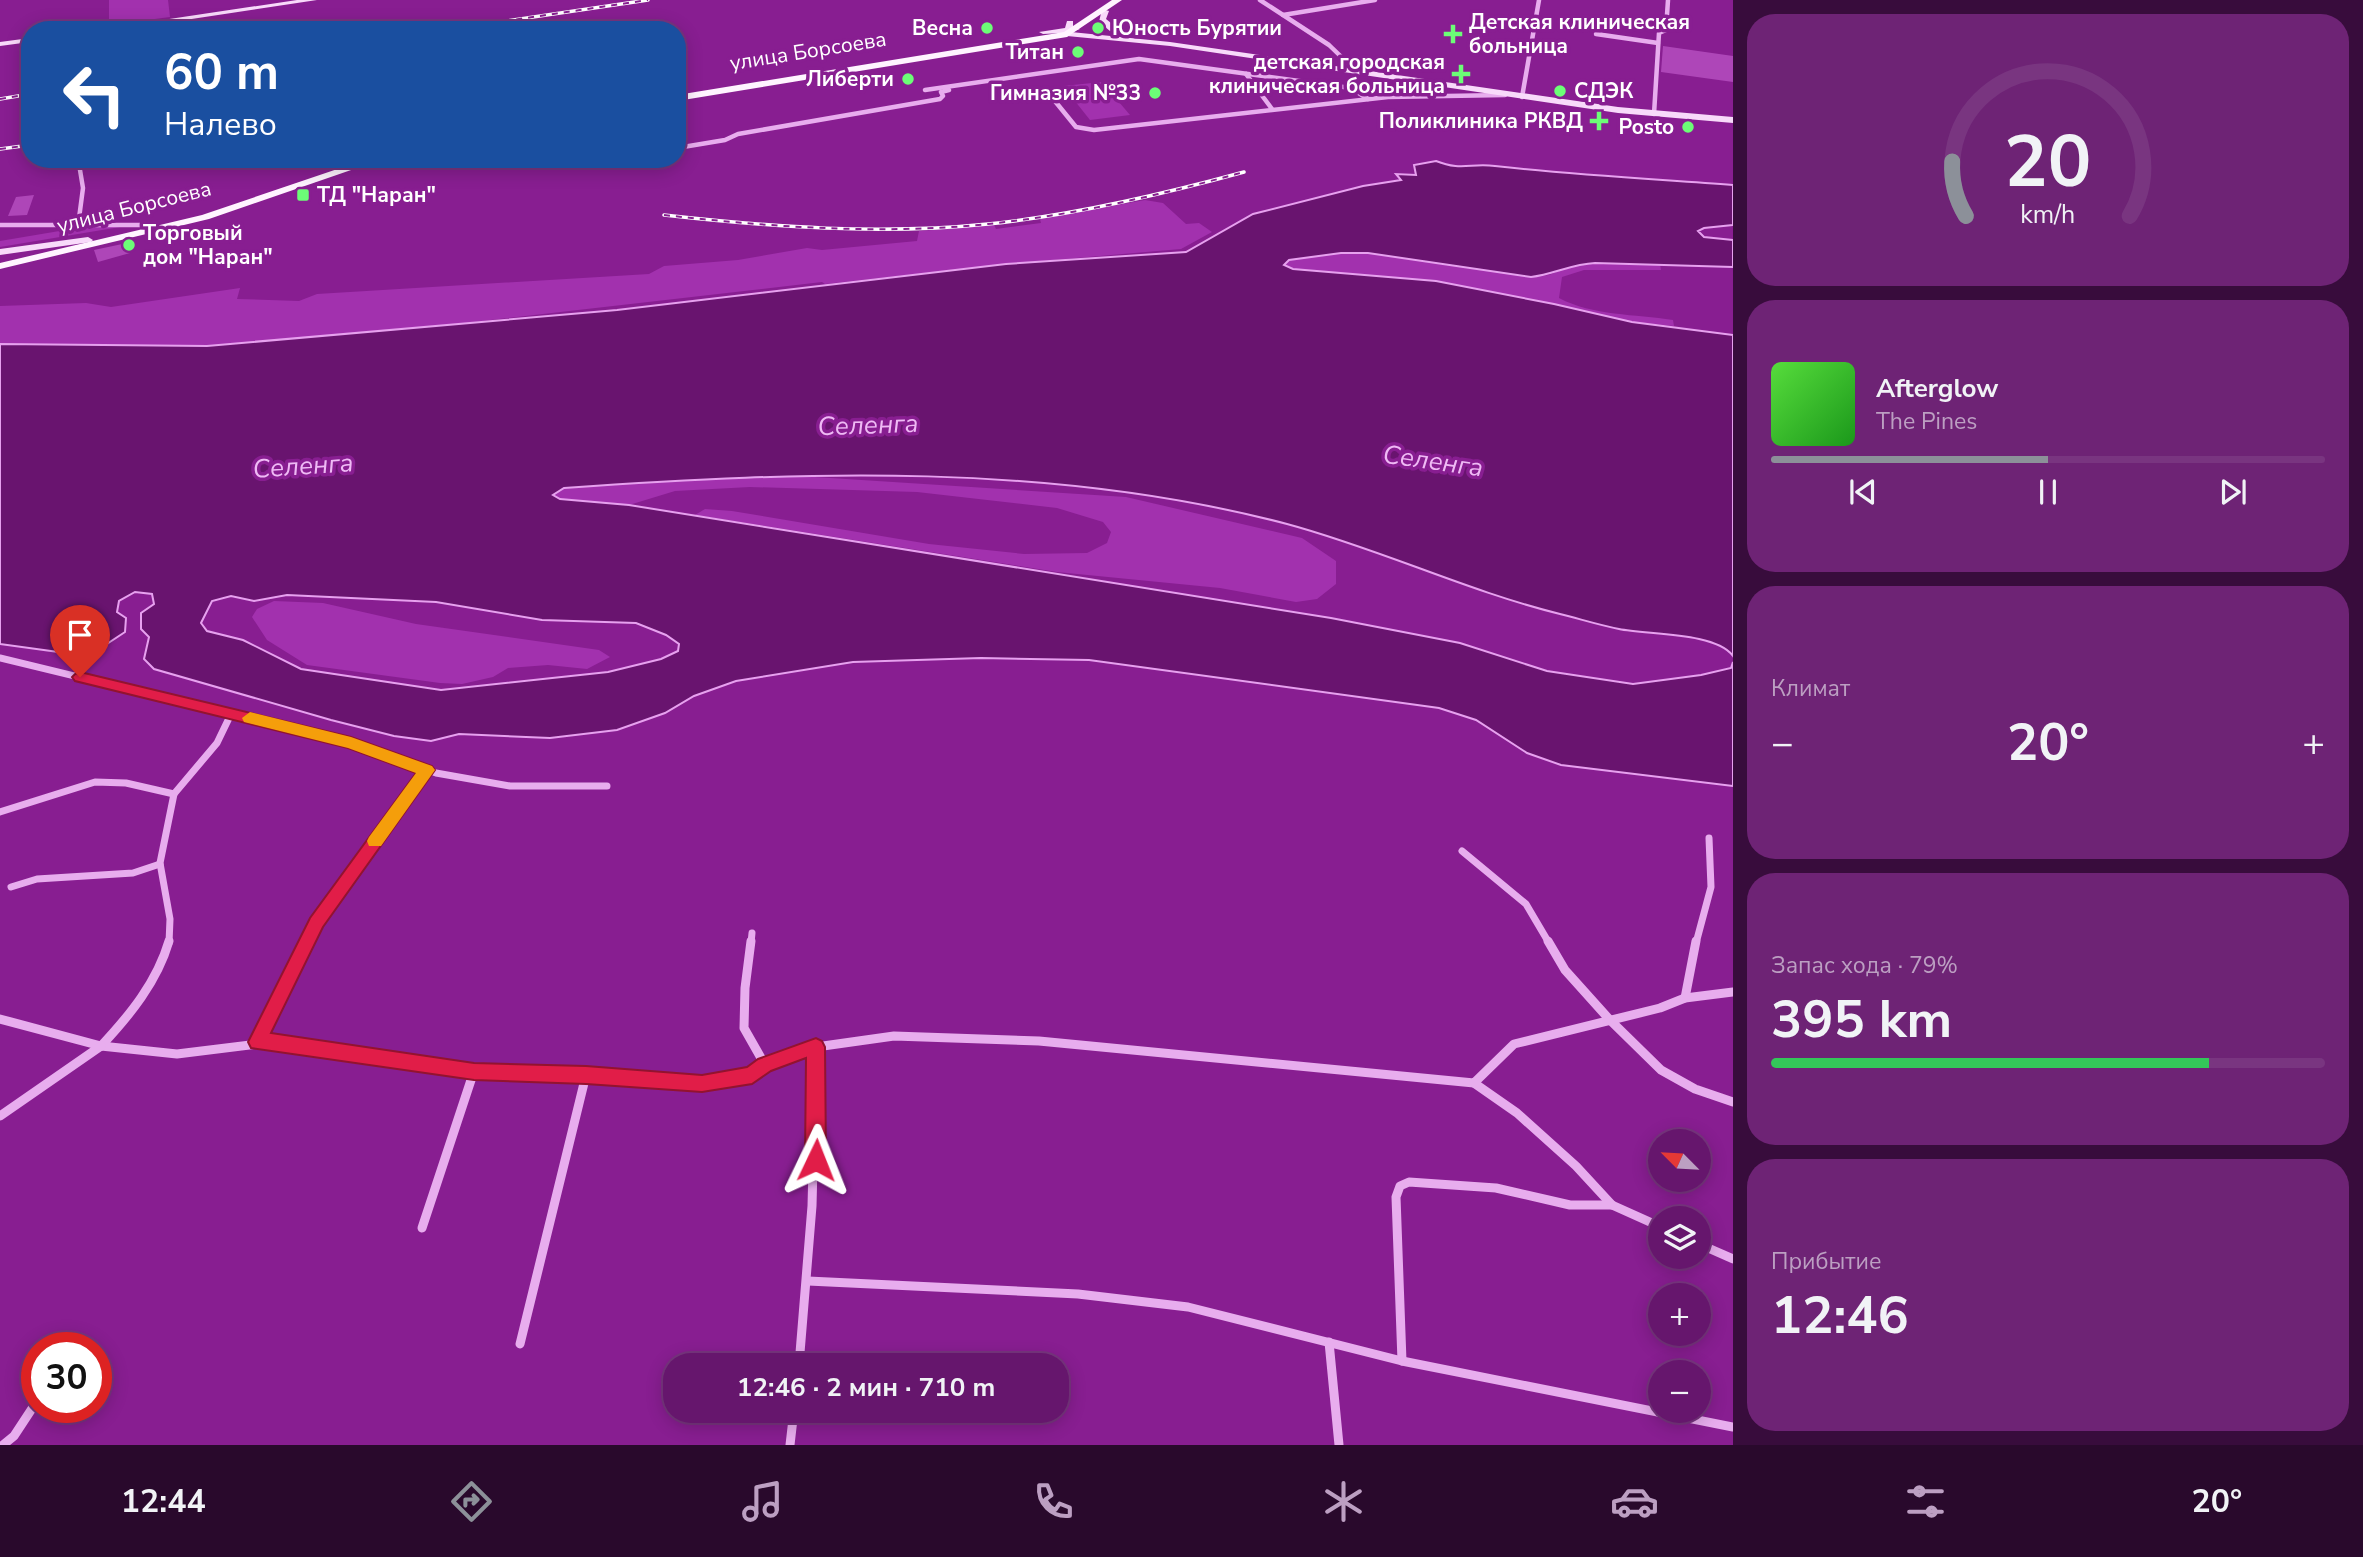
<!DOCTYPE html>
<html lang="ru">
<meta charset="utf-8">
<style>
body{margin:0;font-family:"Nunito Sans",sans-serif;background:#6e2375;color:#f1f3f6;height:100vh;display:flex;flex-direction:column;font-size:26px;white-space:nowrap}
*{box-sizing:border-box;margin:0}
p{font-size:23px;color:#bc9fc2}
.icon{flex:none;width:38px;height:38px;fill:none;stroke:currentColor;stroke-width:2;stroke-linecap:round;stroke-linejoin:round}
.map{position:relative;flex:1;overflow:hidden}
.side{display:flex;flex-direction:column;gap:14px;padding:14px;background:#380c3c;width:630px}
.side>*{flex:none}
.banner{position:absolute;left:21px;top:21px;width:665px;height:147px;border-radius:28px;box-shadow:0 4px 18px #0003,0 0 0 2px #793580;background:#1a4fa0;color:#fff;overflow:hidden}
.needle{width:46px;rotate:294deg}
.controls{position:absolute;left:1648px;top:1129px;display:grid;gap:14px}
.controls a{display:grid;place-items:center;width:63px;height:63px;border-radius:50%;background:#66166d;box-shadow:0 4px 18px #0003,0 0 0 2px #793580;font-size:35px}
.speed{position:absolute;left:21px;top:1332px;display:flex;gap:14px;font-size:35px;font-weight:700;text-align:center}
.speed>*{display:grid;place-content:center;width:91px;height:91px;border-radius:50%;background:#66166d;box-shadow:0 4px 18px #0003,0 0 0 2px #793580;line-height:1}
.speed .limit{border:10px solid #d22;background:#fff;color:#111}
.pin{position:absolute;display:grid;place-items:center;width:60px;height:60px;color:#fff;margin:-72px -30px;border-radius:50% 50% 50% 0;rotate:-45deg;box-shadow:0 0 7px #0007}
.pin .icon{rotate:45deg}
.me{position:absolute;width:77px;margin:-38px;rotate:2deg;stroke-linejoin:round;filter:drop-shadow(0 0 5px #0008)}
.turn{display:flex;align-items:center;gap:24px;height:147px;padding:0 28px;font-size:32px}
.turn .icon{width:91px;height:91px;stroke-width:2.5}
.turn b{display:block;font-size:49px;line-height:60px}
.big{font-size:52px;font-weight:700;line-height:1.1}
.side .tile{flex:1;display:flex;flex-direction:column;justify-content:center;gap:10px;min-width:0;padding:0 24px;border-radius:28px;background:#6e2375}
.side .dial{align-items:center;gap:0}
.dial svg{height:182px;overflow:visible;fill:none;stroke:#793580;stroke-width:7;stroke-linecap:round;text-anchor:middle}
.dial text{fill:#f1f3f6;stroke:none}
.song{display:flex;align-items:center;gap:21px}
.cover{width:84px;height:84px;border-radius:10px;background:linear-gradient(135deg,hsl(110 70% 55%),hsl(120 70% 35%))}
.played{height:7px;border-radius:4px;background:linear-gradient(90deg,#8c9099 50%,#793580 50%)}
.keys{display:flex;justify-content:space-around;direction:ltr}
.heat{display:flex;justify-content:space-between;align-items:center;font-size:38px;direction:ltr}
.charge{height:10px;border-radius:5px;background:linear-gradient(90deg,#34c759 79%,#793580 0)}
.trip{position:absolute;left:663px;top:1353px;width:406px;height:70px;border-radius:28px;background:#66166d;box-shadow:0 4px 18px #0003,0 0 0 2px #793580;font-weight:700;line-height:70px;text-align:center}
.tabs{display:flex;height:112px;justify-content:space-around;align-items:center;background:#29092c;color:#bc9fc2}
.tabs .icon{width:49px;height:49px}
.tabs .on{color:#8c9099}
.tabs b{font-size:32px;color:#f1f3f6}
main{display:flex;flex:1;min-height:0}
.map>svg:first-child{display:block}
</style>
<main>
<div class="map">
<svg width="1733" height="1445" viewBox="0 0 1733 1445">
<rect width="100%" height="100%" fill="#881e91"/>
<g fill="#a231ae">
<path d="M109 0H168L170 17 109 25Z"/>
<path d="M1102 82 1130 115 1090 120 1063 86Z"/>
<path d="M1145 200 1163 203 1186 224 1199 223 1212 232 1181 249 1006 264 825 284 822 282 465 323 207 346 0 344V306L86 303 111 307 240 288 237 299 299 301 317 294 649 274 664 266 738 260 807 248 822 250 917 241 919 231 994 225 996 229 1041 223 1040 219Z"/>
<path d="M95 225 120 227 0 247V241Z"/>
<path d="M1341 253H1367L1531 277 1549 275 1576 264H1660L1661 270H1584L1562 277 1559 298C1593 316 1635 314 1673 320L1674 326 1632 322 1554 304 1436 281 1293 269 1284 265 1289 260Z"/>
<path d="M799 476 1126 497 1302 538 1336 561V584L1317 599 1296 602 1220 588 1057 572 695 515 705 509 732 511 929 544 1024 554 1087 553 1107 543 1111 532 1103 522 1057 508 917 492 750 487 675 491 629 505 560 499 553 495 564 488 723 477Z"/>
<path d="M274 601 323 603 416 624 599 650 610 657 587 669 548 665 508 668 493 677 462 684 440 683 307 665 267 640 252 617 257 609Z"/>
</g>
<path fill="#69146f" stroke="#e7a1ef" stroke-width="2" fill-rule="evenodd" d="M1436 161C1461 171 1470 163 1495 166 1574 175 1653 179 1733 185V225L1704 228 1698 231 1704 237 1733 240V267L1595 263C1572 264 1554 274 1531 277L1368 253H1341L1289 260 1284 265 1293 269 1436 281 1554 304 1632 322 1733 335V656C1716 632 1647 635 1619 629 1599 625 1580 619 1560 614 1467 591 1380 549 1287 524 1052 462 805 471 564 488L553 495 560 499 629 505 1331 618 1460 643 1547 671 1633 684 1701 675 1731 668 1733 662V786L1561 765 1527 753 1476 720 1439 708 1089 660 981 658 853 662 736 681 694 696 665 713 617 730 550 738 459 734 431 741 394 736 331 720 154 669 144 659 149 637 141 629V613L154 604 152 594 135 592 119 601 117 612 126 618 125 632 93 653 80 655 0 644V344L207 346 617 310 1006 264 1186 252 1253 214 1363 186 1401 180 1396 174 1416 175 1414 165ZM287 595 436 602 542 620 636 623 666 635 679 644 678 651 661 659 608 672 441 690 301 669 243 640 207 631 201 623 212 601 231 596 254 601Z"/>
<g fill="#ae46b8">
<path d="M1663 46 1733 56V82L1661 72Z"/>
<path d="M34 195 27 215 8 216 16 197Z"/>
<path d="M127 243 130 253 98 262 94 250Z"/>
</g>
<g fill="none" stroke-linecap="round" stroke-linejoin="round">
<g stroke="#e8adee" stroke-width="4.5">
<path d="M1260 0 1329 45 1357 72"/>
<path d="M1283 15 1375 0"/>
<path d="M1596 34 1658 43"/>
<path d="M1246 74 1272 109"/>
<path d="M925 90 1139 59 1351 88 1368 99"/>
<path d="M1050 95 1076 127 1094 130 1388 97 1505 95"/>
<path d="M1522 97 1539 0"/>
<path d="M1654 114 1659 33 1666 30 1668 0"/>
<path d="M677 148 725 140 738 134 940 99 943 96 941 92 949 90"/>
<path d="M0 225H144"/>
<path d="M78 226 83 188 79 164 82 159"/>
</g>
<g stroke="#e8adee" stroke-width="7">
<path d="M0 658 351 743 436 773 510 786H607"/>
<path d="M174 794 217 743 231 714"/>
<path d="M0 812 95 782 126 783 174 794 160 863 170 919 169 943"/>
<path d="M1462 851 1526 904 1549 943"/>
<path d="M11 887 37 879 133 873 160 864"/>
<path d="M306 943 316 923 427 770"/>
<path d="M751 943 752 933"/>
<path d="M1696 943 1711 887 1709 838"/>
</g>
<g stroke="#e8adee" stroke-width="9">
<path d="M169 941C157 982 130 1015 101 1046L177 1054 274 1042 474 1071 586 1075 702 1084 752 1075 765 1065 816 1047 894 1036 1039 1041 1474 1083 1514 1044 1660 1008 1685 998 1733 992"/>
<path d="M751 941 745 988 744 1028 765 1065"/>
<path d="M1548 941 1565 970 1609 1019 1661 1070 1695 1089 1733 1102"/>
<path d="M1685 998 1696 941"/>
<path d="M0 1019 101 1046"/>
<path d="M258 1042 307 941"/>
<path d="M1474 1083 1517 1113 1576 1166 1612 1205 1661 1227"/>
<path d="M0 1116 101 1046"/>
<path d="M422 1228 474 1071"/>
<path d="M1699 1244 1733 1259"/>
<path d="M808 1281 1078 1294 1188 1307 1402 1361 1733 1427"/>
<path d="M1329 1342 1339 1445"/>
<path d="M520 1344 586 1075"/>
<path d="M1402 1361 1396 1197 1400 1186 1409 1182 1496 1188 1570 1205H1612"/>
<path d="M799 1365 812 1206 816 1047"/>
<path d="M3 1445 14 1436 37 1401"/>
<path d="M790 1445 794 1410"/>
</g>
<g fill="#f8dafa" fill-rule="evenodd">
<path d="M297 0H317L119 30H96Z"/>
<path d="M1102 9 1109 11 1106 19 1116 27 1128 32V36L1110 31 1099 22Z"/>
<path d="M1067 21H1073V27L1080 29 1071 32 1170 42 1618 107 1733 117V123L1618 113 1170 46 1067 36 1063 33 1043 34 1039 32 1065 28Z"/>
<path d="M30 38V42L0 46V42Z"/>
<path d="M88 237 93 240 91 242 0 255V249Z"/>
</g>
<g fill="#fff4ff" fill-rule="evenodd">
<path d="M1112 0H1122L1067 37 677 101V95L1064 32Z"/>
<path d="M367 159H383L209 219 0 269V263L202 215Z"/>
</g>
<defs>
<g id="rail">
<path d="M445 30 648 0"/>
<path d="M0 99 30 94"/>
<path d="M0 149 30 145"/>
<path d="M664 215C771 227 881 235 988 224 1075 215 1160 195 1244 172"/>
</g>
</defs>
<use href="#rail" stroke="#fff" stroke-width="3.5"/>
<use href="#rail" stroke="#881e91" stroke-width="2" stroke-dasharray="6" stroke-linecap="butt"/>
</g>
<path fill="#e11d48" stroke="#92132f" stroke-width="2" d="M80 672 351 737 432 766 435 770 323 927 271 1033 474 1063 586 1066 702 1075 747 1067 758 1059 816 1038 822 1041 825 1047 826 1160 823 1166 816 1169 808 1166 805 1160 806 1058 771 1071 752 1084 702 1092 586 1084 474 1080 251 1048 248 1042 310 918 416 773 348 748 75 681 72 677 75 674Z"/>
<path fill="#f59e0b" d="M250 712 351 737 432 766 435 770 381 846H369L367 841 369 837 416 773 348 748 244 722 242 718Z"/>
<g fill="#6cfd77" stroke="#881e91" stroke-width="2.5">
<circle cx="987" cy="28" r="7"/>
<circle cx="1098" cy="28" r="7"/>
<path d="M1449.5 23.5h7v7h7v7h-7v7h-7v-7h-7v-7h7z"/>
<circle cx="1078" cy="52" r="7"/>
<path d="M1457.5 63.5h7v7h7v7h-7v7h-7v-7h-7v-7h7z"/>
<circle cx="908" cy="79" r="7"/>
<circle cx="1560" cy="91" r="7"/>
<circle cx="1155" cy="93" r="7"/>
<path d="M1595.5 110.5h7v7h7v7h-7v7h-7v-7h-7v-7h7z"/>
<circle cx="1688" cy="127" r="7"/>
<rect x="296" y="188" width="14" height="14" rx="3.5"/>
<circle cx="129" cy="245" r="7"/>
</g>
<g text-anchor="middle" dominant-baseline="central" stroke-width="7" stroke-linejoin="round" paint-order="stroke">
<g font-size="21" font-weight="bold" fill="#fff" stroke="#881e91" text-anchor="end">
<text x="1469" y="22" text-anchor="start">Детская клиническая<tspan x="1469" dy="24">больница</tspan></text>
<text x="973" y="28">Весна</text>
<text x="1112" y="28" text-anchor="start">Юность Бурятии</text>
<text x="1064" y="52">Титан</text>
<text x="1445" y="62">детская городская<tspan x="1445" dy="24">клиническая больница</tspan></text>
<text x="894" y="79">Либерти</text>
<text x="1574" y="91" text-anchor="start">СДЭК</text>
<text x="1141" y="93">Гимназия №33</text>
<text x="1583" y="121">Поликлиника РКВД</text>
<text x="1674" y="127">Posto</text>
<text x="317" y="195" text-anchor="start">ТД "Наран"</text>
<text x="143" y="233" text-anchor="start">Торговый<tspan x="143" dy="24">дом "Наран"</tspan></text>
</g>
<g font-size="21" fill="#fff" stroke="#881e91">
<text transform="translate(808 51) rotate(-9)">улица Борсоева</text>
<text transform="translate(134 207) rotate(-14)">улица Борсоева</text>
</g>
<g font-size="26" font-style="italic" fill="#efbaf5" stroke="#881e91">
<text transform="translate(868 425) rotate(-2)">Селенга</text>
<text transform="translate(1433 461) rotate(8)">Селенга</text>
<text transform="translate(303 466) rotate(-4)">Селенга</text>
</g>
</g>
</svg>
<div class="controls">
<a><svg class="needle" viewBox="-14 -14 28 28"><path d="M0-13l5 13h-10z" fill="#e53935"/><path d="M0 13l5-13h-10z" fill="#bc9fc2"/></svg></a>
<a><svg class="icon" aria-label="layers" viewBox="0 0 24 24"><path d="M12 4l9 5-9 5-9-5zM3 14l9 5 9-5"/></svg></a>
<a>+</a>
<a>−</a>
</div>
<div class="speed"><div class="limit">30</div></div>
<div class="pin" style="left:80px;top:677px;background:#d93025"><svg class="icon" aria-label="arrive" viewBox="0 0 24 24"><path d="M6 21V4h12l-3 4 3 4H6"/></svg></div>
<svg class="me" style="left:816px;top:1160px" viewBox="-20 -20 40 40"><path d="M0-17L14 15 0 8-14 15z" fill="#e11d48" stroke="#fff" stroke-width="4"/></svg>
<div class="trip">12:46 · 2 мин · 710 m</div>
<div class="banner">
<div class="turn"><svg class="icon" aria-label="left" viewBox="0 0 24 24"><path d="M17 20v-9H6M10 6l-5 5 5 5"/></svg><div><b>60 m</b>Налево</div></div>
</div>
</div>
<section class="side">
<div class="tile dial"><svg viewBox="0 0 100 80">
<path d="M14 69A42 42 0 1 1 86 69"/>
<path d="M14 69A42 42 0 0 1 8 45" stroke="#8c9099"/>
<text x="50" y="56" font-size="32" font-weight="700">20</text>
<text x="50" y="72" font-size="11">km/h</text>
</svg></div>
<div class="tile">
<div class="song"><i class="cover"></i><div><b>Afterglow</b><p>The Pines</p></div></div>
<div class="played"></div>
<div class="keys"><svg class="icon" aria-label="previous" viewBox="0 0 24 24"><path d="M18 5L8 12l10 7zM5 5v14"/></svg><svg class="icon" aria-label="pause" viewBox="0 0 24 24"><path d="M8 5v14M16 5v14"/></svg><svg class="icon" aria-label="next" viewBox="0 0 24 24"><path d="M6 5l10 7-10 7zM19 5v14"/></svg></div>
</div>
<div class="tile"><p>Климат</p>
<div class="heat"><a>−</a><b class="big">20°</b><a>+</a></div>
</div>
<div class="tile"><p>Запас хода · 79%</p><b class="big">395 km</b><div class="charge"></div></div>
<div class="tile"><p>Прибытие</p><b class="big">12:46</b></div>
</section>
</main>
<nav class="tabs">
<b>12:44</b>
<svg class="icon on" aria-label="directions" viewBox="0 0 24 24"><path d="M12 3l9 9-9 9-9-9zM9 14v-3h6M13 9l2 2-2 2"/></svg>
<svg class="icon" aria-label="music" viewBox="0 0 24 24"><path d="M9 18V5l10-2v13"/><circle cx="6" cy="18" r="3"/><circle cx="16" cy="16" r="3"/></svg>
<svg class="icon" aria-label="phone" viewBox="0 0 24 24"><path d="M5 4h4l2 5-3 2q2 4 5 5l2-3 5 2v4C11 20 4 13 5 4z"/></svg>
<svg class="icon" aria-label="climate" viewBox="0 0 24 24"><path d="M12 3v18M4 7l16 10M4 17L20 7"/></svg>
<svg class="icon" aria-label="car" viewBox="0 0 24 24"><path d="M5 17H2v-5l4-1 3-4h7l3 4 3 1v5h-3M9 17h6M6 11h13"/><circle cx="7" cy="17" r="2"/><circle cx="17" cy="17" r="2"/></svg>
<svg class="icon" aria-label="filters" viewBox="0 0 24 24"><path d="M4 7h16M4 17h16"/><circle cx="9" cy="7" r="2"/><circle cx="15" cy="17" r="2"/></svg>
<b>20°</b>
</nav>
